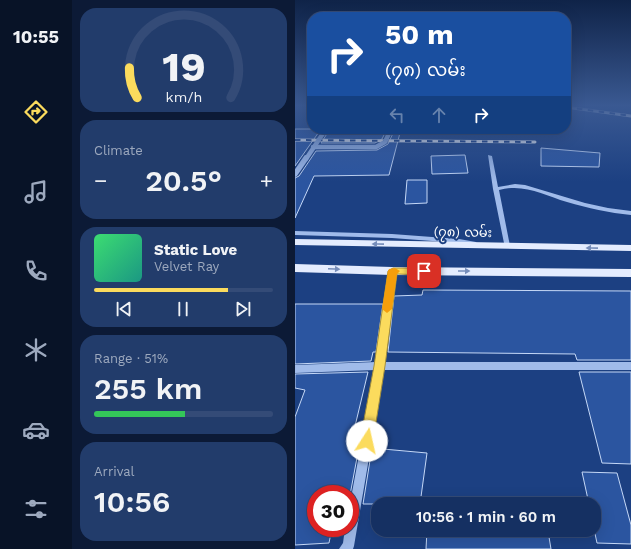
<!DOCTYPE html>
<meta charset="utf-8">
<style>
body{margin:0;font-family:"Work Sans","Noto Sans Myanmar",sans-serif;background:#223c6b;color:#f1f3f6;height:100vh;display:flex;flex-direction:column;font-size:15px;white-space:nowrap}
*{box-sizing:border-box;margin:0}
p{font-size:13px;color:#9da9be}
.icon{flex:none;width:22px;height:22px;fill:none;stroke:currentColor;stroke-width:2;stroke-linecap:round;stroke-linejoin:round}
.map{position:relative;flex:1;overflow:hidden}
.sheet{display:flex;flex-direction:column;gap:8px;padding:8px;background:#0c1a36;width:223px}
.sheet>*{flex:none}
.banner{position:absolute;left:12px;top:12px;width:264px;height:122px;border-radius:16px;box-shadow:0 4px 16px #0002,0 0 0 1px #344b77;background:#1a4fa0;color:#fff;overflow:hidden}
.speed{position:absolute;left:12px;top:485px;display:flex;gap:8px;font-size:20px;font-weight:700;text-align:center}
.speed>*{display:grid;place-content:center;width:52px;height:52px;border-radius:50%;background:#153062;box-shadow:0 4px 16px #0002,0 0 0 1px #344b77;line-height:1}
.speed .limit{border:6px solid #d22;background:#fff;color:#111}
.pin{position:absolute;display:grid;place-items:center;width:34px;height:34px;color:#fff;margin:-17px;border-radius:8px;box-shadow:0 2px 6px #0006}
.me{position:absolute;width:44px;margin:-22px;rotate:10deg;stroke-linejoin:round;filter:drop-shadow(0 0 3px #0008)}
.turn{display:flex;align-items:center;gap:14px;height:84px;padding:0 12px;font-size:18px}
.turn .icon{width:52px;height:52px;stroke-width:2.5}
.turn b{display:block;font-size:28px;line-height:34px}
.lanes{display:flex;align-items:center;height:38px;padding:0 12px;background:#0003;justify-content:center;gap:20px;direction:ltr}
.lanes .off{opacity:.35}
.big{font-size:30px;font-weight:600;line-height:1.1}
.sheet .widget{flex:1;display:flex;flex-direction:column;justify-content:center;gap:6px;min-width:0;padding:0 14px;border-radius:16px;background:#223c6b}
.sheet .dial{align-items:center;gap:0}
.dial svg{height:104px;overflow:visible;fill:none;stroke:#344b77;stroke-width:7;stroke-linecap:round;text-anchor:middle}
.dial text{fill:#f1f3f6;stroke:none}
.song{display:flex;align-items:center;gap:12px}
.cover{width:48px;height:48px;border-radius:6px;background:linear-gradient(135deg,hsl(140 70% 55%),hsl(170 70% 35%))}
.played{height:4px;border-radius:2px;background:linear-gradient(90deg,#fbdb5d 75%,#344b77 75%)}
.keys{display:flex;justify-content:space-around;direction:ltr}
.heat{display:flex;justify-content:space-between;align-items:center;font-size:22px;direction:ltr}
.charge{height:6px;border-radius:3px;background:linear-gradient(90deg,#34c759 51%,#344b77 0)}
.trip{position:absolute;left:76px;top:497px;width:230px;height:40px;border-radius:16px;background:#153062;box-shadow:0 4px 16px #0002,0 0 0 1px #344b77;font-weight:600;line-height:40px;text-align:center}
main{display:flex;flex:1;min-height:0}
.dock{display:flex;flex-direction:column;width:72px;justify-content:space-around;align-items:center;background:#081327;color:#9da9be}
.dock .icon{width:28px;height:28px}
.dock .selected{color:#fbdb5d}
.dock b{font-size:18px;color:#f1f3f6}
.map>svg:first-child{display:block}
</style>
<main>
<nav class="dock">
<b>10:55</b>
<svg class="icon selected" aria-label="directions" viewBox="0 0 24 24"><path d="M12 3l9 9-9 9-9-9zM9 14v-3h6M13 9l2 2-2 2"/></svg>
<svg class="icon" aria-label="music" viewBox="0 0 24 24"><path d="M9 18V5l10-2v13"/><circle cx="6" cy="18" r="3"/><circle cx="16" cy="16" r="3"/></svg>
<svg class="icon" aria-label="phone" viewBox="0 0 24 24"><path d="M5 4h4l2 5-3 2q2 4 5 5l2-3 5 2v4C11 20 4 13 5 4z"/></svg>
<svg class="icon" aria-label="climate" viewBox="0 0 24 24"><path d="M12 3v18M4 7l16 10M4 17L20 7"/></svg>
<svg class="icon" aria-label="car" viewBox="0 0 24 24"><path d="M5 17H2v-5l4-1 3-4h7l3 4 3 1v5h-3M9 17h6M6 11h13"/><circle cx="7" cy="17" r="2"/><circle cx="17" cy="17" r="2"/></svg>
<svg class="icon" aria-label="filters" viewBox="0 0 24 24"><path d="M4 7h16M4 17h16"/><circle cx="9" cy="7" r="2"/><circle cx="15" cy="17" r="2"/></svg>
</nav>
<section class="sheet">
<div class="widget dial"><svg viewBox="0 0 100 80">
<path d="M14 69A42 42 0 1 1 86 69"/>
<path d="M14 69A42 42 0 0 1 8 46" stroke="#fbdb5d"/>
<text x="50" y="56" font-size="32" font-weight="700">19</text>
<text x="50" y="72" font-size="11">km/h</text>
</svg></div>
<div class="widget"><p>Climate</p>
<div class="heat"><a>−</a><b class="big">20.5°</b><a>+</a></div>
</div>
<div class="widget">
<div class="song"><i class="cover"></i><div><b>Static Love</b><p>Velvet Ray</p></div></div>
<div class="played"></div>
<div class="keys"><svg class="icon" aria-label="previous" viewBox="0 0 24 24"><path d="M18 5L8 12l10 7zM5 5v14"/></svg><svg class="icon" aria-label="pause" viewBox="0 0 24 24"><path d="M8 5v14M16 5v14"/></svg><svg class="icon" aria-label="next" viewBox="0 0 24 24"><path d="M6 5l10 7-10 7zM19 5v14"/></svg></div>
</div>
<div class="widget"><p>Range · 51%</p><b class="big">255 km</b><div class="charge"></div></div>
<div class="widget"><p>Arrival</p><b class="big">10:56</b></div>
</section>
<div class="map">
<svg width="336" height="549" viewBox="0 0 336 549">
<rect width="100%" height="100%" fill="#1c4082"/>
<g fill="#2b55a0" stroke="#c5d8f7">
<path d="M0 129H26L0 166Z"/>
<path d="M35 129H92L87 139 80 143H26Z"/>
<path d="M100 129H106L94 175 19 176 0 218V178L4 176 21 151 82 150 93 144Z"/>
<path d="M246 148 305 153 304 167 246 166Z"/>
<path d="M170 155 173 173 137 174 136 156Z"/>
<path d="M112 180H132V203L110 204Z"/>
<path d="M128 290 336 291V360H282L280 354 93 352 99 296 127 295Z"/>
<path d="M0 304H88L81 352H78L76 361 0 364Z"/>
<path d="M73 372 55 447H64L55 495 21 494V528H37L34 543 0 545V417L10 390 0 388V374Z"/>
<path d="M284 372H336V464L307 463Z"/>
<path d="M77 448 132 453 125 504H68Z"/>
<path d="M287 472 322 473 336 525V544L302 543 299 529V504H294Z"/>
<path d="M132 530 253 531 256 549H131Z"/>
</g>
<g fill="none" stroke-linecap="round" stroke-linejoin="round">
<g fill="#a0bbea" fill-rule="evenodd">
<path d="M193 155 197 156 203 187 220 184 230 185 290 203 313 208 336 211V215C314 213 293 208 272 202 249 195 229 183 204 190L215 246 214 248H210L198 189Z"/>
<path d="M0 231 97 234 164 239 181 242 182 244 179 246 164 243 97 238 0 235Z"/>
<path d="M97 268 100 271 90 362H336V370H89L59 546 58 549H44L48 543 50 528H55V503L80 370 0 373V365L81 362 94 271Z"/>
</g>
<g fill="#e4ecfe" fill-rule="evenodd">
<path d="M0 239 336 245V251L0 245Z"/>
<path d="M0 264 97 267 336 269V277L97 275 0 272Z"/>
</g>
<defs>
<g id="rail">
<path d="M271 107 336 116"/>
<path d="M0 140 240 142"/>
</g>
</defs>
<use href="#rail" stroke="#fff" stroke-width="3"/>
<use href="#rail" stroke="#1c4082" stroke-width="2" stroke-dasharray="5.5" stroke-linecap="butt"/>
<g stroke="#a0bbea" stroke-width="4.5">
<path d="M18 147H81L90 142 96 129"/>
<path d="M11 159 31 129"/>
</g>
<path stroke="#a0bbea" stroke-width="5.5" d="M0 174 11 158"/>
</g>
<defs><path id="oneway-solid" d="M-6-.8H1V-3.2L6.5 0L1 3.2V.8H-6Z"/></defs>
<g fill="#768dba">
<use href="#oneway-solid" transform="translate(83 244) rotate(-179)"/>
<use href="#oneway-solid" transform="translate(297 248) rotate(-179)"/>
<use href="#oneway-solid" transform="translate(39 269) rotate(2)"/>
<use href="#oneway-solid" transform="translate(169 271)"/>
</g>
<linearGradient id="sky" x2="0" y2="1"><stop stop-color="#0f2348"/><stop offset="0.58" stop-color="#3a5992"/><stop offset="1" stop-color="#3a5992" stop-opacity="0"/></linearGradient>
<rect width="336" height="182" fill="url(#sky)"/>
<path fill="#fbdb5d" stroke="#a38e3c" d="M98 268H129L134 271 129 275 102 274 90 366 78 441 76 446 72 448 67 446 65 441 79 366 93 271Z"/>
<path fill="#f59e0b" d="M100 268 105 271 102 274 97 309 92 313 87 309 93 271 94 269Z"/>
<g text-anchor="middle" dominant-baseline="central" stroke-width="4" stroke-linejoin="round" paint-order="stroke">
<g font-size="13" fill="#fff" stroke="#1c4082">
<text transform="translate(168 232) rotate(1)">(၇၈) လမ်း</text>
</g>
</g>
</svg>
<div class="speed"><div class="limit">30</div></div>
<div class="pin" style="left:129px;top:271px;background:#d93025"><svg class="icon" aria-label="arrive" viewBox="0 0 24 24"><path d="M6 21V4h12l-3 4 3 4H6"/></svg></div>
<svg class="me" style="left:72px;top:441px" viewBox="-20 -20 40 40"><circle r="19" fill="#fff"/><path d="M0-13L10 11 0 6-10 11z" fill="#fbdb5d"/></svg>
<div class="trip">10:56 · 1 min · 60 m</div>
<div class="banner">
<div class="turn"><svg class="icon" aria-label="right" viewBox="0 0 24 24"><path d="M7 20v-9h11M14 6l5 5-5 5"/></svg><div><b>50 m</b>(၇၈) လမ်း</div></div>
<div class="lanes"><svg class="icon off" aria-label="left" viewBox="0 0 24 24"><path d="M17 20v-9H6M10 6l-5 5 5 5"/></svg><svg class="icon off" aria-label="ahead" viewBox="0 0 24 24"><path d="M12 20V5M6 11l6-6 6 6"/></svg><svg class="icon" aria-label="right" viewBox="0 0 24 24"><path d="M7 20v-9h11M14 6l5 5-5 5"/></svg></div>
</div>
</div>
</main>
